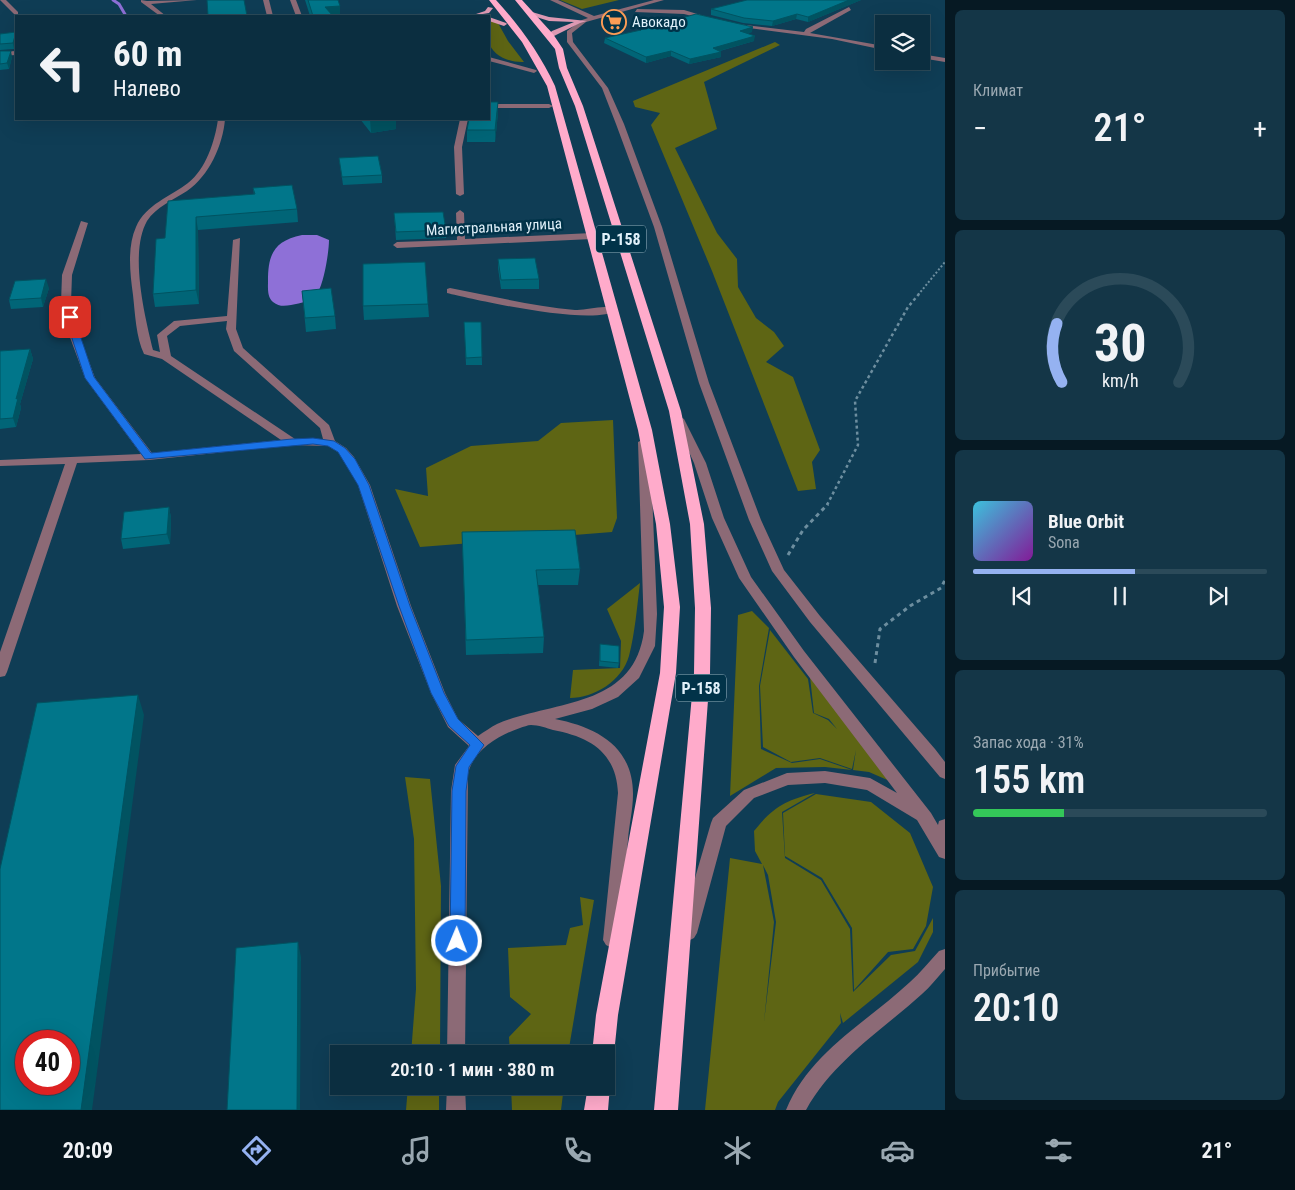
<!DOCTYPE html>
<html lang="ru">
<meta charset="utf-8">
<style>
body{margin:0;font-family:"Roboto Condensed",sans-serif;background:#143647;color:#f1f3f6;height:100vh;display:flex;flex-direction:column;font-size:19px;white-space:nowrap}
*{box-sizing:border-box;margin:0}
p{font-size:16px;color:#9aa8b1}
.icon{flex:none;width:28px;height:28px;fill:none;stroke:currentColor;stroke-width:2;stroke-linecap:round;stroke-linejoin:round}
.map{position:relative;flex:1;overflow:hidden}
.panel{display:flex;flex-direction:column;gap:10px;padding:10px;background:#061923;width:350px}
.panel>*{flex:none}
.hud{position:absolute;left:15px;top:15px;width:475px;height:105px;border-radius:0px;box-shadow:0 5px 20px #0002,0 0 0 1px #2b4a59;background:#0b2e40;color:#f1f3f6;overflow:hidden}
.controls{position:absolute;left:875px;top:15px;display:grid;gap:10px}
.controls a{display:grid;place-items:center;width:55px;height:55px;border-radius:0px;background:#0b2e40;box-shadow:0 5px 20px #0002,0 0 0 1px #2b4a59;font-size:25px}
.speed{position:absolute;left:15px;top:1030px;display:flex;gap:10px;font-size:25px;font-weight:700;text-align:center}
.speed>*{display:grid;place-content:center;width:65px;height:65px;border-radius:50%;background:#0b2e40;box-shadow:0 5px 20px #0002,0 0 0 1px #2b4a59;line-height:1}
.speed .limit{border:8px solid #d22;background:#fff;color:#111}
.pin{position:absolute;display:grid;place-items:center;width:42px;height:42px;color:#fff;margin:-21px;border-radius:10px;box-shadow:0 2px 8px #0006}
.me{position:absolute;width:55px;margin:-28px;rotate:1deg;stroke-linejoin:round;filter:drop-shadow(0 0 4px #0008)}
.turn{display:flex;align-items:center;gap:18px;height:105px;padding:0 15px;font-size:22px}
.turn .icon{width:65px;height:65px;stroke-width:2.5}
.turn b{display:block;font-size:35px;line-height:42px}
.big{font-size:38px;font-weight:600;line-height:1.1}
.panel .tile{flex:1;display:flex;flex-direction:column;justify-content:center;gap:8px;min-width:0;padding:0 18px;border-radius:8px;background:#143647}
.panel .dial{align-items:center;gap:0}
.dial svg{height:130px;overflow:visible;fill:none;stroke:#2b4a59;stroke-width:7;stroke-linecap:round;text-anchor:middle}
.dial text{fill:#f1f3f6;stroke:none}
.song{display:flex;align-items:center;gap:15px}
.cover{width:60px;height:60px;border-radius:8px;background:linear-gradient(135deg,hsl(190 70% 55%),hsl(290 70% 35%))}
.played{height:5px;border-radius:2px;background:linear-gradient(90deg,#95b2f1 55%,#2b4a59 55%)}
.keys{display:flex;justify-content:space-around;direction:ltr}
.heat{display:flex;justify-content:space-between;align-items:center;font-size:28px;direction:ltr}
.charge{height:8px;border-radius:4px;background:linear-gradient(90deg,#34c759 31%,#2b4a59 0)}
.trip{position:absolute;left:330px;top:1045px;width:285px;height:50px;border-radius:0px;background:#0b2e40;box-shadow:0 5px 20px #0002,0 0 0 1px #2b4a59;font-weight:600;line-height:50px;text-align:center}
.tab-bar{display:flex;height:80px;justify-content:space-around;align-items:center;background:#04121a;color:#9aa8b1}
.tab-bar .icon{width:35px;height:35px}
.tab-bar .active{color:#95b2f1}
.tab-bar b{font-size:22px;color:#f1f3f6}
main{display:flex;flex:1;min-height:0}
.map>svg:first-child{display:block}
</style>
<main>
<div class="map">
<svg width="945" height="1110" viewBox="0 0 945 1110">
<rect width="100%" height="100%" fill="#0f3d55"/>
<g fill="#5e6514" fill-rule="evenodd">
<path d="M560 0H619L582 9Z"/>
<path d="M489 20 498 23 508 41 524 62C511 63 491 56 489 41 488 34 489 27 489 20Z"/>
<path d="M775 42 780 45 704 82 717 129 675 148 717 233 737 259 738 287 756 318 774 332 784 346 766 362 793 377 820 450 812 462 816 489 798 491 712 271 651 125 660 113 635 107 633 101Z"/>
<path d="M613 420 617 518 612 532 420 547 395 489 428 496 426 468 471 446 538 441 561 423Z"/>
<path d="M640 583C637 607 635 633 629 656 622 681 594 698 570 698L573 670 620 668 621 641 607 609Z"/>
<path d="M752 611 769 628 759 686 761 749 792 763 820 759 852 770 825 767 776 768 730 796 738 615Z"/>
<path d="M770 630 808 679 813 713 828 720 837 729 829 719 814 713 810 677 892 782 869 772 853 770 856 750 852 769 820 758 791 762 763 747 760 686Z"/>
<path d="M405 777 430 779 441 886 440 1054H411L416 989 414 839Z"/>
<path d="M815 793 782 812 785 858 821 880 850 929 853 992 891 955 915 951 933 918V932L918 962 843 1023 840 1013 841 1023 778 1102 775 1110H705L730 858 762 864 755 851 754 831C773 807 786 800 815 793ZM763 865 768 875 776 922 764 1022 774 922Z"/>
<path d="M816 794 871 802 910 833 933 887 926 926 913 949 888 952 854 990 852 928 822 878 785 856 783 813Z"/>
<path d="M580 897 594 900 568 1054H510L509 1037 531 1014 510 997 508 948 566 945 570 928 583 925Z"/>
<path d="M408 1086H439V1110H406Z"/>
<path d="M511 1086H564L561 1110H512Z"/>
</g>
<path fill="#8e70d7" d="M302 235H317L329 240C329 252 324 282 318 292 312 301 301 303 291 305 285 306 279 307 273 302 267 297 268 288 268 281 268 254 274 241 302 235Z"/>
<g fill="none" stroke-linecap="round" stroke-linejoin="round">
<path stroke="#8e70d7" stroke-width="3" d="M113 0 119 4 126 16"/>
<path stroke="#6d8e9f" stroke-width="2" stroke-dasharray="2 2" stroke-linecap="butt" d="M918 295 945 262"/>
<path stroke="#6d8e9f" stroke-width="2.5" stroke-dasharray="3 3" stroke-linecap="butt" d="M827 505 858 445 855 401 908 307 919 294"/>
<g stroke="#6d8e9f" stroke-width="3" stroke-dasharray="4 4" stroke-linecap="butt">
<path d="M788 555 803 530 828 504"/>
<path d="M875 663 880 629 910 606 941 588 945 580"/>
</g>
<g fill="#8c6a76" fill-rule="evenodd">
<path d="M0 0H6L18 12V14H14Z"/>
<path d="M141 0 147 1 197 0 151 4 166 16H160L141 2Z"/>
<path d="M263 0H269L273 16H267Z"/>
<path d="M290 0H296L302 16H296Z"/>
<path d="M550 0H558L594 16 654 0H664L586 22 572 33 573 42 608 88 624 124 662 227 709 383 761 520 784 570 820 616 935 749 945 762V779L940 777 810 622 772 571 749 520 699 383 654 227 616 124 602 88 567 42V31L582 20 588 18Z"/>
<path d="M849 7 851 10 810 33 884 46V50L832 39 734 26 737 24 804 32 806 29Z"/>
<path d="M637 9 684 10 714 19 711 21 684 14 635 12Z"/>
<path d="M16 51V55L0 56V52Z"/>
<path d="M921 54 945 58V62L921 58Z"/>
<path d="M489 57 536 70 537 71 534 73 489 61Z"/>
<path d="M489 104H549L553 106 549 108H489Z"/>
<path d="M218 119H225C223 145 209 176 187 191 173 200 156 207 147 221 129 253 145 317 153 350L160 352 157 335 174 321 227 316 233 240 240 238 236 329 243 348 329 425 335 441 346 448 354 457 370 485 411 606 445 693 458 719 478 736C484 732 491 727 497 724 553 700 634 709 644 631L638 442 644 439 650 442 657 614 655 646 639 678 618 697 592 709 555 719C596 727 633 746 633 794 633 810 629 825 628 840 625 873 622 907 621 940L618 945 612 948 606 945 603 940 618 793C616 752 590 737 553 730 547 728 538 725 531 725 528 725 523 727 520 728 499 735 473 750 468 774L465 1054H447L451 791 455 765 469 746 448 727 431 693 397 606 358 485 345 460 338 452 328 446 292 445 149 460 77 463 7 672 5 676 0 677V652L65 464 0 466V460L141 454 85 378 68 332 61 303 62 275 81 221 88 223 72 275 71 303 78 332 95 378 152 453 281 440 162 359 144 354C136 338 135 313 133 295 130 273 127 247 136 227 146 204 170 197 188 183 206 169 215 141 218 119ZM227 321 226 329 234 351 320 428 323 439H295L171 356 167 336 180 326Z"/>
<path d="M460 119H468L462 147 464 194 460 196 456 194 454 147Z"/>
<path d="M460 210 464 213 465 239 592 233 596 236 592 239 397 248 393 245 397 242 457 240 456 213Z"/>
<path d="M450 288C491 296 533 306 575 310 586 311 607 303 616 310 596 327 475 300 447 293V289Z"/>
<path d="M679 416 684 419 706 463 724 518 751 577 804 651 931 813 938 825 939 821 945 819V859L939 857 917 820 867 790 825 783 788 785 754 798 726 826 697 933 694 938 688 941 682 938 679 933 711 823 713 818 744 790 787 773 825 771 870 778 897 793 794 657 739 578 712 518 694 463 674 419Z"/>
<path d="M945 949V969C937 978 930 987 922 994 881 1031 833 1061 806 1110H786C810 1052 866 1023 910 982 920 973 929 962 939 951Z"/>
<path d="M447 1086H465L466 1110H446Z"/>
</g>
<g fill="#de99b3" fill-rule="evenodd">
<path d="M488 7 493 8 489 13 470 16 485 11Z"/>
<path d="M532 12 549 17 587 21 580 23 550 38 547 36 552 31 574 22 549 21 530 15Z"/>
<path d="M489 17 506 23 507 24 504 26 489 21Z"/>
</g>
<g fill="#ffabcb" fill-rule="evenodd">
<path d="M489 0H496C520 26 540 54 555 86L652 430 670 524 680 607 676 673 618 1015 614 1054 611 1062 606 1064V1054H592L596 1015 660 673 664 607 656 524 638 430 547 86 522 42Z"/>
<path d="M515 0H522L553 34 563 49 567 68 583 106 681 411 704 524 711 608 710 673 678 1110H654L694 673 695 608 690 524 669 411 575 106 559 68 555 49Z"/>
<path d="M606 1078 610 1086 608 1110H584L588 1086H606Z"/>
</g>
</g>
<g fill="#016577">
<path d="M305 0H338L340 16H310Z"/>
<path d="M861 0 808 22 796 19 772 26 743 23 711 15V9Z"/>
<path d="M640 30 752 32 748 33 754 41 720 51 721 57 689 64 671 56 646 63 604 43 605 38 640 31Z"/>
<path d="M16 32V41L14 49 0 50V34Z"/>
<path d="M0 51 12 57 9 69 0 70Z"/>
<path d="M498 113 495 142H467V130Z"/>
<path d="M360 119H396V129L371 133Z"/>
<path d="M339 158 382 175V183L343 185Z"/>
<path d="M253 188 297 209 298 222 198 230 199 304 155 307 153 294 165 238 168 201 254 195Z"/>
<path d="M394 213 446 230V238L396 240Z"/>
<path d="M498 259 539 279V289H501L498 268Z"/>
<path d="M49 288 43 307 11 309 9 300Z"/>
<path d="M302 291 335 316 336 329 306 332Z"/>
<path d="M428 304 429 317 364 320 363 306Z"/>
<path d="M464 322H481L482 365H466Z"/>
<path d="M30 349 33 359 20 404 21 408 16 427 0 429V351Z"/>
<path d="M169 507 171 518 170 544 123 549 121 539Z"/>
<path d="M462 532 580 569 578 585H538L544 637 543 653 466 655Z"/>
<path d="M600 644 619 663 618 668 599 666Z"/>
</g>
<g fill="#015361">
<path d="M849 0H861L808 22V17Z"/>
<path d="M340 6V16H326L325 7Z"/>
<path d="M797 14 796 19 772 26 773 21Z"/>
<path d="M753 27 752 32 739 36 740 31Z"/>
<path d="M16 32V41L14 49 13 43Z"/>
<path d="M755 36 754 41 712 53 713 48Z"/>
<path d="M11 51 12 57 9 69 7 63Z"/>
<path d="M671 51V56L646 63V57Z"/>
<path d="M721 52V57L689 64 690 59Z"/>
<path d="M498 102V113L495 142V130Z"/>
<path d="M370 119H396V129L371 133Z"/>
<path d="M196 217 198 230 199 304 196 290Z"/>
<path d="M46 279 49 288 43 307 41 298Z"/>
<path d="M30 349 33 359 20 404 21 408 16 427 13 418 16 399Z"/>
<path d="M169 507 171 518 170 544 167 534Z"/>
<path d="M138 695 144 715 92 1110H81Z"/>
<path d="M298 942 301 957 300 1110H297Z"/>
</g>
<g fill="#01768a" stroke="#015361" fill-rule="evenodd">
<path d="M207 0H244L247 16H208Z"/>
<path d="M308 0H338L340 6 325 7 333 16H313Z"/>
<path d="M747 0H849L808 17 797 14 773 21 744 18 711 9Z"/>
<path d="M696 14 753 27 740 31 755 36 713 48 721 52 690 59 671 51 646 57 605 38 641 30H640Z"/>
<path d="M16 32 13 43 0 44V34Z"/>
<path d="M0 51H11L7 63 0 64Z"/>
<path d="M489 102H498L495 130H467L469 119H489Z"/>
<path d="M378 156 382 175 342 177 339 158Z"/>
<path d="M292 185 297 209 196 217V290L153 294 156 239 165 238 168 201 255 194 253 188Z"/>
<path d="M443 212 446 230 396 232 394 213Z"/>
<path d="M535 258 539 279 501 280 498 259Z"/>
<path d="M425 262 428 304 363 306V264Z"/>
<path d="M46 279 41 298 9 300 15 281Z"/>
<path d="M331 288 335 316 305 318 302 291Z"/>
<path d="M464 322H481L482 357 466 358Z"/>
<path d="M30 349 16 399 18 398 13 418 0 419V351Z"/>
<path d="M169 507 167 534 121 539 124 512Z"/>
<path d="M575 530 580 569 536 570 544 637 466 640 462 532Z"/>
<path d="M600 644 619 646V663L600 661Z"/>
<path d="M138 695 81 1110H0V869L37 703ZM26 1041H69V1084H26Z"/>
<path d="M298 942 297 1110H227L236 948Z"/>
</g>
<path fill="#1a73e8" stroke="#114b97" d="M70 315 74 317 94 377 151 453 292 439 313 438 334 441 345 448 355 459 369 485 410 606 444 693 458 719 484 745 469 767 466 791 465 941 463 946 457 948 452 946 450 941 452 791 456 766 470 745 449 726 431 693 399 606 358 485 338 452 328 446 313 444 145 459 85 378 65 317Z"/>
<defs>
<symbol id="supermarket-ring" viewBox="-11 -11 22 22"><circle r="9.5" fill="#013349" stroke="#fd9c55" stroke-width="1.5"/><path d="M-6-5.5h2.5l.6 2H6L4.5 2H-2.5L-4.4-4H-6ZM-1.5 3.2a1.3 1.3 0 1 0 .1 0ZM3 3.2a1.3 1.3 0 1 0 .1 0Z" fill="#fd9c55"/></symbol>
</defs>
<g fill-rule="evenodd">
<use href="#supermarket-ring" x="600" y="8" width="28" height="28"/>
</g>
<g text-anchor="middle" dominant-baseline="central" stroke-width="5" stroke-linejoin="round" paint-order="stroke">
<g font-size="15" fill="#e1f1fa" stroke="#013349" text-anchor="start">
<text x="632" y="22">Авокадо</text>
</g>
<g font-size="15" fill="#e1f1fa" stroke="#013349">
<text transform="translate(494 227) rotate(-3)">Магистральная улица</text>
</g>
<g fill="#013349" stroke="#9eb8c5" stroke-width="1">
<rect x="596" y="225.5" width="50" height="27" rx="4"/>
<rect x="676" y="674.5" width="50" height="27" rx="4"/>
</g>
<g font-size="16" font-weight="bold" fill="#e1f1fa">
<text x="621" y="239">Р-158</text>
<text x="701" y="688">Р-158</text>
</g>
</g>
</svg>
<div class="controls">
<a><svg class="icon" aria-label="layers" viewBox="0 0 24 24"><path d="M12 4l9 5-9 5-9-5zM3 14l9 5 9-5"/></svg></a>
</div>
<div class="speed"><div class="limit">40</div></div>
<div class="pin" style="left:70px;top:317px;background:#d93025"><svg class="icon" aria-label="arrive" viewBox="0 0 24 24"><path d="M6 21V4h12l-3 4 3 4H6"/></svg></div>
<svg class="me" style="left:457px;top:941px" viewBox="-20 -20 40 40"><circle r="17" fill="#1a73e8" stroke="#fff" stroke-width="3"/><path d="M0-11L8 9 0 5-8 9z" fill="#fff"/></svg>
<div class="trip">20:10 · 1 мин · 380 m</div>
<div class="hud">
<div class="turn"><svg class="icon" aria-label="left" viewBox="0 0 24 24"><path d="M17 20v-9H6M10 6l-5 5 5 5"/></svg><div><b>60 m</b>Налево</div></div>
</div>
</div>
<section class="panel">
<div class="tile"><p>Климат</p>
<div class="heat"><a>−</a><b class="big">21°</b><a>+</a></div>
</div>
<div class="tile dial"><svg viewBox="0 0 100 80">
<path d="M14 69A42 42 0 1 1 86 69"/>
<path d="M14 69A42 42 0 0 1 11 33" stroke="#95b2f1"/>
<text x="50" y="56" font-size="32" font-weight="700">30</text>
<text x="50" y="72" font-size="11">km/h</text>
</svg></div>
<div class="tile">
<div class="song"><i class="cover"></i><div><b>Blue Orbit</b><p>Sona</p></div></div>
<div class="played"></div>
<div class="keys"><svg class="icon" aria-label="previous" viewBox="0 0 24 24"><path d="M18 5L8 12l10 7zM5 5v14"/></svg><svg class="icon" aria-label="pause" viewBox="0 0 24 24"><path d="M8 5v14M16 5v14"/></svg><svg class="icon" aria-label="next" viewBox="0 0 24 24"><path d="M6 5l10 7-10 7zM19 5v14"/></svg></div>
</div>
<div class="tile"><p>Запас хода · 31%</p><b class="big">155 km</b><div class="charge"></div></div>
<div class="tile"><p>Прибытие</p><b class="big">20:10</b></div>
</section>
</main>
<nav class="tab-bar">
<b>20:09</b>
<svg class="icon active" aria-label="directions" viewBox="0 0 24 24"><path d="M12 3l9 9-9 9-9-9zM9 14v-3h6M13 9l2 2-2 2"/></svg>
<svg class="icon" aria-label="music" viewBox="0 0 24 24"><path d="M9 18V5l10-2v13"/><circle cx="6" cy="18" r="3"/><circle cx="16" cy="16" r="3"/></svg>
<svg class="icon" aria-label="phone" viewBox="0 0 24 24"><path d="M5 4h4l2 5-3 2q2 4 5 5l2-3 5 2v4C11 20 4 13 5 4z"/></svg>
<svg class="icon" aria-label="climate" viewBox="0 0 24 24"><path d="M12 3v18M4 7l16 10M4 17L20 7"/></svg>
<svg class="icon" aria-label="car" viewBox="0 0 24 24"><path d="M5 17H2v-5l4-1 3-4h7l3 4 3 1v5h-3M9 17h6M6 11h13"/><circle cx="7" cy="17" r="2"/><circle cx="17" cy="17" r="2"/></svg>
<svg class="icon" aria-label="filters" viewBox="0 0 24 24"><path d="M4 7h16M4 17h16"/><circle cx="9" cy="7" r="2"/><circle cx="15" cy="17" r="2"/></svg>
<b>21°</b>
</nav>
